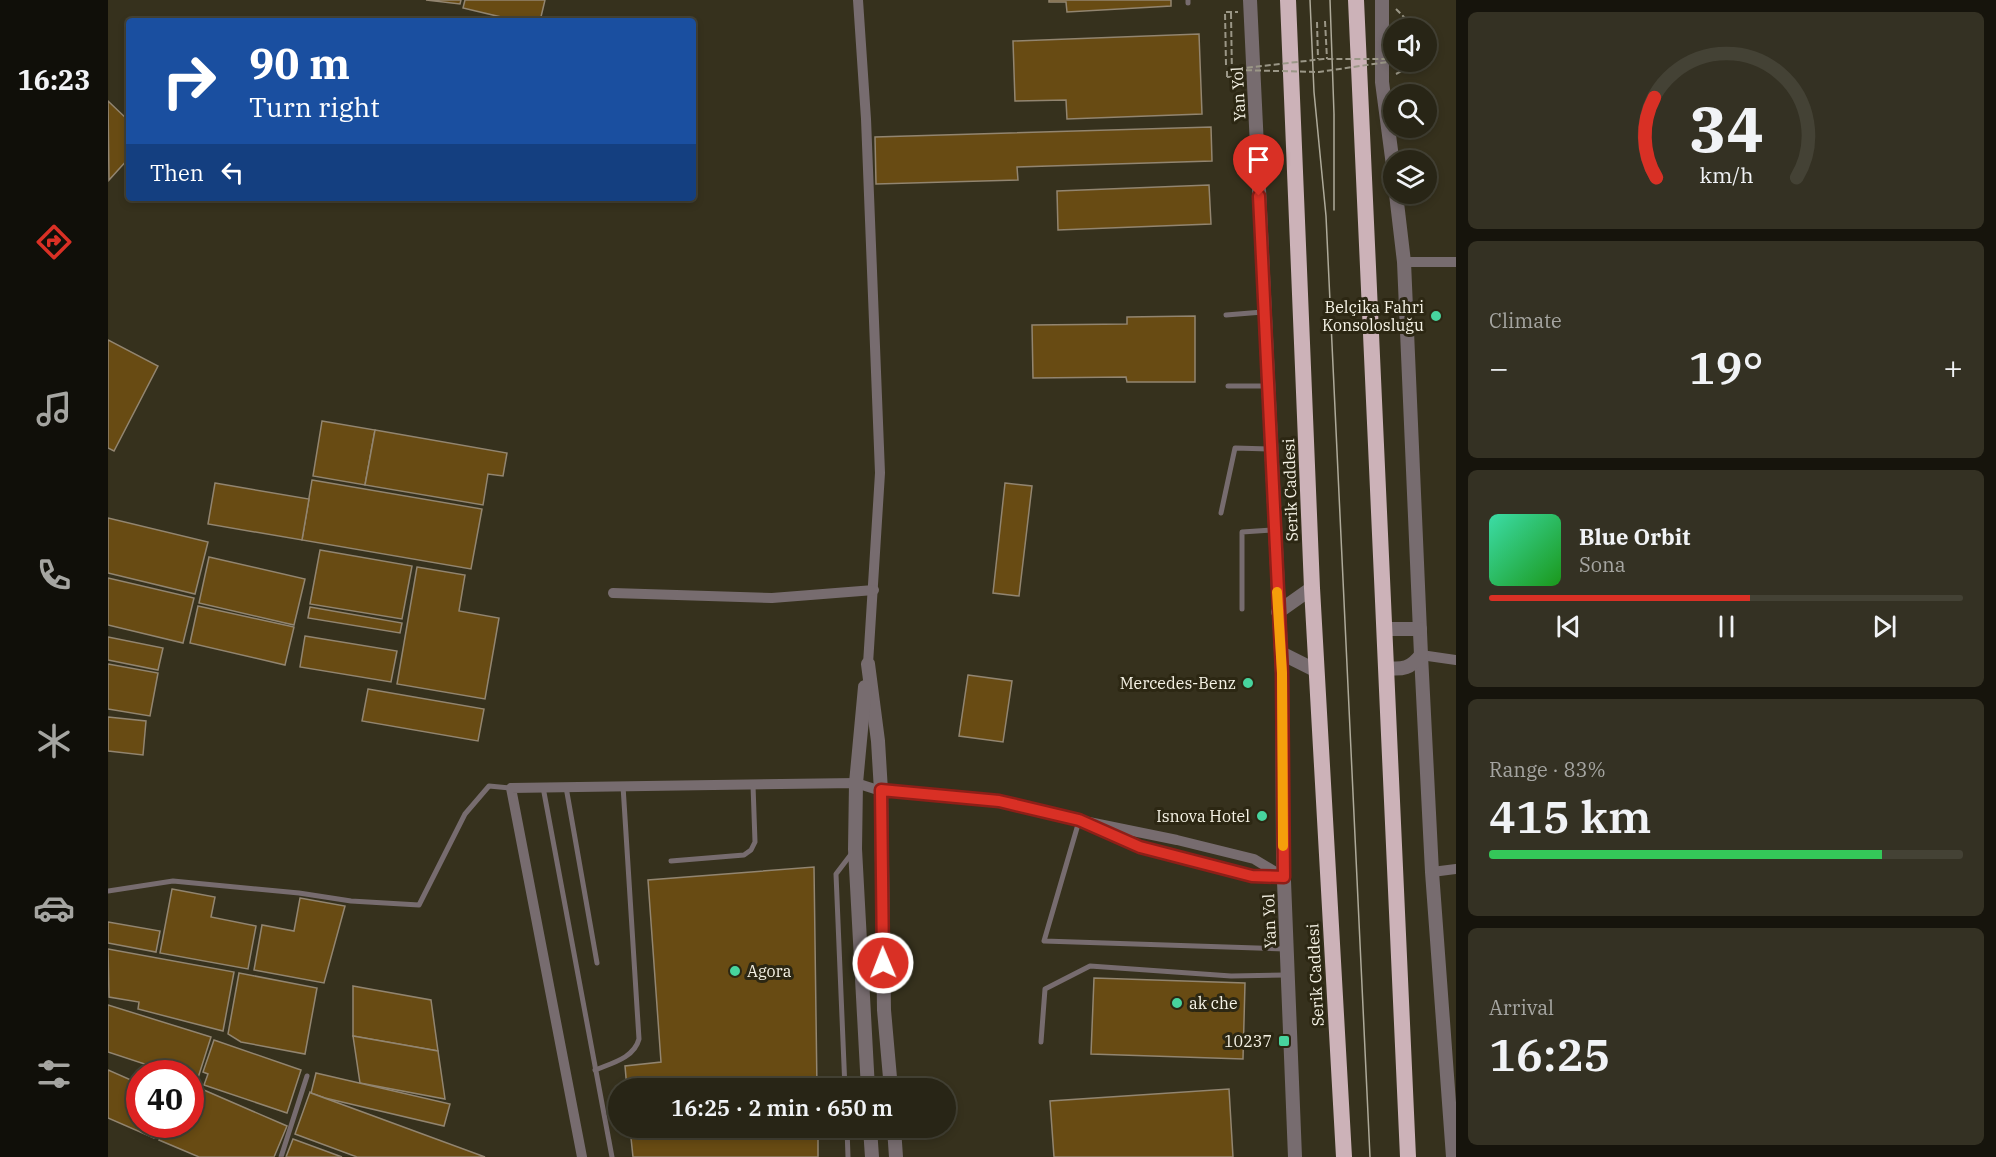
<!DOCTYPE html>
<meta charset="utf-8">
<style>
body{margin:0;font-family:"IBM Plex Serif",serif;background:#343123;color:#f1f3f6;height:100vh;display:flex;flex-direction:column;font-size:22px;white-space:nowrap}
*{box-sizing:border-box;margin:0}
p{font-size:20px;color:#a5a5a1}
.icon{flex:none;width:33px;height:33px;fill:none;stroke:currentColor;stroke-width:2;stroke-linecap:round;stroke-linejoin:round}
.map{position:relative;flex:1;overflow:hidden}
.sheet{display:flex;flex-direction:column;gap:12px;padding:12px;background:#16140c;width:540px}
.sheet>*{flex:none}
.banner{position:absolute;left:18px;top:18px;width:570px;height:183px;border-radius:6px;box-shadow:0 3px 9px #0003,0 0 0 2px #444235;background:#1a4fa0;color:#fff;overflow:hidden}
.buttons{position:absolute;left:1275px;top:18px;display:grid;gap:12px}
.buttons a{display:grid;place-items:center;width:54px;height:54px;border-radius:50%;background:#282516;box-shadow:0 3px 9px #0003,0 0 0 2px #444235;font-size:30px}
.speed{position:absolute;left:18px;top:1060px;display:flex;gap:12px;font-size:30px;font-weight:700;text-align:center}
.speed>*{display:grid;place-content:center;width:78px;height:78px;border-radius:50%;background:#282516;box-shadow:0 3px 9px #0003,0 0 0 2px #444235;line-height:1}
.speed .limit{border:9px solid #d22;background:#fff;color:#111}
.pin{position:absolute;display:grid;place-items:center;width:51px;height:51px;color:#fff;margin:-62px -26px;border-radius:50% 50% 50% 0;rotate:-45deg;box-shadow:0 0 6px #0007}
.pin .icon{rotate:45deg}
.me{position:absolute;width:66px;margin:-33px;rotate:359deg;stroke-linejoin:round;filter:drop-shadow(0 0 4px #0008)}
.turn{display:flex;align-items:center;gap:21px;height:126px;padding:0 24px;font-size:27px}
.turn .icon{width:78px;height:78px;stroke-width:2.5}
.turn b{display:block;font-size:42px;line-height:51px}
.then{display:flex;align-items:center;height:57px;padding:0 24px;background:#0003;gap:12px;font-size:22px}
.big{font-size:45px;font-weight:600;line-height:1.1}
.sheet .tile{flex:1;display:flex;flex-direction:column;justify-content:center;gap:9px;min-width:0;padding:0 21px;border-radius:9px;background:#343123}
.sheet .dial{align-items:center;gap:0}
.dial svg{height:156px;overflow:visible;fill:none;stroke:#444235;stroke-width:7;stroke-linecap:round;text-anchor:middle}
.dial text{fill:#f1f3f6;stroke:none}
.song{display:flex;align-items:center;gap:18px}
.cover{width:72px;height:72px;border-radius:9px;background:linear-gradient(135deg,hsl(160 70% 55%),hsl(120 70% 35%))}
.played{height:6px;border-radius:3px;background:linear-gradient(90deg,#d93025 55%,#444235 55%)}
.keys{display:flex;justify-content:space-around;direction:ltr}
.heat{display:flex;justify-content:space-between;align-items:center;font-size:33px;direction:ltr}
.charge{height:9px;border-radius:4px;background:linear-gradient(90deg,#34c759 83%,#444235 0)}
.trip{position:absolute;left:500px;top:1078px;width:348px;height:60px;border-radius:30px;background:#282516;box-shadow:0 3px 9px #0003,0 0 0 2px #444235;font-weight:600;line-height:60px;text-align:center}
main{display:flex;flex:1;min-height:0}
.tab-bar{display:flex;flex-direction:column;width:108px;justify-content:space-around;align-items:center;background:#100f09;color:#a5a5a1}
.tab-bar .icon{width:42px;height:42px}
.tab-bar .selected{color:#d93025}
.tab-bar b{font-size:27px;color:#f1f3f6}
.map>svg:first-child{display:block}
</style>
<main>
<nav class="tab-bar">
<b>16:23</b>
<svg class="icon selected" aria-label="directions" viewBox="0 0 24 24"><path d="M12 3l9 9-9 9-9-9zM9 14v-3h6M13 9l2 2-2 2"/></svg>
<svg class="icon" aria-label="music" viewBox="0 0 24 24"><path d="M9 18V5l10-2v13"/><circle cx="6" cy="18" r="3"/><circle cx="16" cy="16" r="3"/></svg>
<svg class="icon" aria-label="phone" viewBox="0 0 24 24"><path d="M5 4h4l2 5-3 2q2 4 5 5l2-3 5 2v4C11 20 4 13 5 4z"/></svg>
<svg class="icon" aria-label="climate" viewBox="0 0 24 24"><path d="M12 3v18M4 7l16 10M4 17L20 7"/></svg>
<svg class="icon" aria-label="car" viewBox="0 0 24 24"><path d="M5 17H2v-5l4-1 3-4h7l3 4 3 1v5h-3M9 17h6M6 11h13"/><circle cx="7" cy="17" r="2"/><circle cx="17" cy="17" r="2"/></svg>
<svg class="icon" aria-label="filters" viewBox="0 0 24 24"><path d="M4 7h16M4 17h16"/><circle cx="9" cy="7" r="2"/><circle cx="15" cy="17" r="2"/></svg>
</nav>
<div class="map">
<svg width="1348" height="1157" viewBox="0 0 1348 1157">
<rect width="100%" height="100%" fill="#36311d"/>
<g fill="#684b13" stroke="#928570" stroke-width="1.5">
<path d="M318 0H353L352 4Z"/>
<path d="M357 0H437L432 21H410L355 8Z"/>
<path d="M941 0H1063V6L959 12 958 2H941Z"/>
<path d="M1091 34 1094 114 959 119 958 100 907 101 905 41Z"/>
<path d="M0 101 21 121V158L1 180Z"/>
<path d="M1103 127 1104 161 909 167 910 180 768 184 767 137Z"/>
<path d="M1101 185 1103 224 950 230 949 191Z"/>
<path d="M1087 316V382H1019L1018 377 925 378 924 325 1019 324V317Z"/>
<path d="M0 340 50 366 6 451 0 448Z"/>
<path d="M214 421 267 430 257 485 205 476Z"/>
<path d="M267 430 399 453 395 476 380 474 375 505 257 485Z"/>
<path d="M204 480 374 509 363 569 194 540Z"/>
<path d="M107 483 201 499 194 540 100 524Z"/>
<path d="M897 483 924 486 911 596 885 593Z"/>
<path d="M0 518 100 542 87 594 0 573Z"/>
<path d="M212 550 304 566 294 619 202 604Z"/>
<path d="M101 557 197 579 186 625 91 603Z"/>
<path d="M309 567 357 575 351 611 391 618 377 699 289 684Z"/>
<path d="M0 578 86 598 75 643 0 625Z"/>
<path d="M90 606 186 627 177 665 82 643Z"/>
<path d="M202 607 294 623 292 633 200 618Z"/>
<path d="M197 636 289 651 283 682 192 667Z"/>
<path d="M0 637 55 648 50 670 0 660Z"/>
<path d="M0 664 50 673 42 716 0 709Z"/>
<path d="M860 675 904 681 895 742 851 736Z"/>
<path d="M260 689 376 709 370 741 254 721Z"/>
<path d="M0 717 38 721 35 755 0 751Z"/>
<path d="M706 867 709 1089H519L517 1066 553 1062 540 880Z"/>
<path d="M64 889 107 897 103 917 148 926 140 969 52 953Z"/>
<path d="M192 898 237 906 216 983 146 970 154 925 186 931Z"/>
<path d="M0 922 52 931 48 952 0 943Z"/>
<path d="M0 949 126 972 115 1031 30 1009 31 1002 1 997Z"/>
<path d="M131 973 209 988 197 1054 133 1042 120 1034Z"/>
<path d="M986 978 1137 983 1135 1059 983 1054Z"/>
<path d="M245 986 323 1000 330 1051 245 1036Z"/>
<path d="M0 1005 103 1037 89 1081 82 1079V1074H67L0 1052Z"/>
<path d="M245 1036 330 1051 337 1099 252 1083Z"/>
<path d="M106 1040 193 1070 179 1113 96 1085 100 1074 95 1072Z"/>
<path d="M0 1070 32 1084V1125H52L46 1138 0 1118Z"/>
<path d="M208 1073 342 1104 336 1126 217 1098 203 1093Z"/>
<path d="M82 1084 179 1126 166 1157H91L51 1140 58 1125H82Z"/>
<path d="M1121 1089 1125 1157H946L942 1101Z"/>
<path d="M202 1092 203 1093 377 1157H249L187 1134Z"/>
<path d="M522 1128H710V1157H525Z"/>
<path d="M185 1139 234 1157H178Z"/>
</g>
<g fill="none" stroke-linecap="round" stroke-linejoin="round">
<g stroke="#9b9787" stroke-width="2" stroke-dasharray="6 3" stroke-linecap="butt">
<path d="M1288 9 1299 20V28"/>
<path d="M1217 21 1219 59"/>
<path d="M1209 22 1210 59"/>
<path d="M1118 65 1117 12H1130"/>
<path d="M1288 74 1303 66V62"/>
<path d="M1119 77H1124L1123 13"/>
</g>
<g stroke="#776c6f" stroke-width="5">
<path d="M1080 0V3"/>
<path d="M1118 315 1155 312"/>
<path d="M1120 386H1160"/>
<path d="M1113 513 1127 448 1161 449"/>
<path d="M1134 609V532L1165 530"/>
<path d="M435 787 504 1157"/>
<path d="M458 787 489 963"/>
<path d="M971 821 936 941 1177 949"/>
<path d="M563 861 636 855 643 850 647 842 645 785"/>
<path d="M0 891 65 881 191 893 243 901 311 905 357 814 381 786 403 788"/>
<path d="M933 1042 937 989 982 966 1123 976 1178 975"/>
<path d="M487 1070C504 1063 526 1058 531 1039L515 786"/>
<path d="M737 1089 728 874 744 853"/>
<path d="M739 1128 740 1157"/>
<path d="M173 1157 199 1076"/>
</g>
<g stroke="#776c6f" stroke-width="10">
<path d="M750 0 758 119 772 473 760 664"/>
<path d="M1296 262H1348"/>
<path d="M505 593 664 598 766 590"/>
<path d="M1313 655 1348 660"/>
<path d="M990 829C1044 852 1115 874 1174 877"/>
<path d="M1324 872 1348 869"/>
<path d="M474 1157 403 788 748 783 773 791 891 801 971 820 1069 840 1146 859 1176 877"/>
</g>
<g stroke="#776c6f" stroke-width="14">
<path d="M1142 0 1174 673 1175 856 1187 1157"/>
<path d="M1274 0V82L1286 173"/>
<path d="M1288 194 1296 262 1313 655 1324 872 1345 1157"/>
<path d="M1170 612 1204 588"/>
<path d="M1276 629H1312"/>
<path d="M1173 653 1209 671"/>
<path d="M760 664 770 741 773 791 776 1010 783 1089"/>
<path d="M1278 668C1295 670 1303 668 1313 655"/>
<path d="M757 687 748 783 747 849 760 1089"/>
<path d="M762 1128 764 1157"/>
<path d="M786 1128 788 1157"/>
</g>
<g stroke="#ccb2b8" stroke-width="16">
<path d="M1180 0 1204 588 1236 1157"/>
<path d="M1248 0 1300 1157"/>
</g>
<g stroke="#aeaa9a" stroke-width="1.5">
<path d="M1202 0 1206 92 1218 216 1262 1157"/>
<path d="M1222 0 1226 114V210"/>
</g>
<g stroke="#9b9787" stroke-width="2" stroke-dasharray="6 3" stroke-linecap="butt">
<path d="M1129 70 1211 72 1286 61"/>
<path d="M1119 77V70L1215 59H1286"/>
</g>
</g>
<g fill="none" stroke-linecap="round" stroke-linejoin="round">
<defs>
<path id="route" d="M775 963 773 790 891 801 971 820 1032 847 1144 876 1176 877 1174 673 1151 196"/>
</defs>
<use href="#route" stroke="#8d1f18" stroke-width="15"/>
<use href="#route" stroke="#d93025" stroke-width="10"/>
<path stroke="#f59e0b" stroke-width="10" d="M1169 592 1174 673 1175 846"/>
</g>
<g fill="#47d49e" stroke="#2c2713" stroke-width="2">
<circle cx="1328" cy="316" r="6"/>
<circle cx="1140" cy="683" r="6"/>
<circle cx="1154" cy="816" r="6"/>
<circle cx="627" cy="971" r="6"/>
<circle cx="1069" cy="1003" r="6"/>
<rect x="1170" y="1035" width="12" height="12" rx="3"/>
</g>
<g text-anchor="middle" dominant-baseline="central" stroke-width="6" stroke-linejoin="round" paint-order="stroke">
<g font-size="16" fill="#f6f3e6" stroke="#2c2713">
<text transform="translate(1130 94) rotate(-93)">Yan Yol</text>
<text transform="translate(1182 490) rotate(-92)">Serik Caddesi</text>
<text transform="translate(1161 921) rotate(-92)">Yan Yol</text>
<text transform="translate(1207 975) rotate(-93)">Serik Caddesi</text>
</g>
<g font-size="16" fill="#f6f3e6" stroke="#2c2713" text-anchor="end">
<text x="1316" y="307">Belçika Fahri<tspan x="1316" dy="18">Konsolosluğu</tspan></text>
<text x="1128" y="683">Mercedes-Benz</text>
<text x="1142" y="816">Isnova Hotel</text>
<text x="639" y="971" text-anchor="start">Agora</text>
<text x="1081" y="1003" text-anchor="start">ak che</text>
<text x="1164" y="1041">10237</text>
</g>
</g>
</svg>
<div class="buttons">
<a><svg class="icon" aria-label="sound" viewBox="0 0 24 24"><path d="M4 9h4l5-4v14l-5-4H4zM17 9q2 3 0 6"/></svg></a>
<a><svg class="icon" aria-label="search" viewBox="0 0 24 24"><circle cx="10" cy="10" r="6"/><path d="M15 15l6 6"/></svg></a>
<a><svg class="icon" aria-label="layers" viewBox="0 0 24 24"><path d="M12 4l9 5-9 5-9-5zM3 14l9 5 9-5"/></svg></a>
</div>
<div class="speed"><div class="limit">40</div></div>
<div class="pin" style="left:1151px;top:196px;background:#d93025"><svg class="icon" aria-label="arrive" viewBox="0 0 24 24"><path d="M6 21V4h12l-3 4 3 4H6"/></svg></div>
<svg class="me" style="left:775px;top:963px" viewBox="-20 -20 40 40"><circle r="17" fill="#d93025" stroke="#fff" stroke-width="3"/><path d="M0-11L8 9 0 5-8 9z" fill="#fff"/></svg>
<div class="trip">16:25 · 2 min · 650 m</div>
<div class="banner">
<div class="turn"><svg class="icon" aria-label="right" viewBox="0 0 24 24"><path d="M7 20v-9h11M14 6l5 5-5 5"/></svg><div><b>90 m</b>Turn right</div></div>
<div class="then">Then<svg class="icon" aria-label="left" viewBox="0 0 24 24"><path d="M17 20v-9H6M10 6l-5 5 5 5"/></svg></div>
</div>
</div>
<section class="sheet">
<div class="tile dial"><svg viewBox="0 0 100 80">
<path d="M14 69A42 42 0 1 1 86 69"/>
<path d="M14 69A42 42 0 0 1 13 28" stroke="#d93025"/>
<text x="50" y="56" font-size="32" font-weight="700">34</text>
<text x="50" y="72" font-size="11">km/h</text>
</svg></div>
<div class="tile"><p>Climate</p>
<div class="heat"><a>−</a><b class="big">19°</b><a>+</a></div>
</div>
<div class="tile">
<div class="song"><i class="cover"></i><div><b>Blue Orbit</b><p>Sona</p></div></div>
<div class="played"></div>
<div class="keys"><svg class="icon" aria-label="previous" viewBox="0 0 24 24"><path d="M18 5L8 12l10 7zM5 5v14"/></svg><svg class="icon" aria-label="pause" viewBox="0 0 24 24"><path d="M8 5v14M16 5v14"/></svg><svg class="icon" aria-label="next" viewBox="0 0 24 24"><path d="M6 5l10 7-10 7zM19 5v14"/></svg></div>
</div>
<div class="tile"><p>Range · 83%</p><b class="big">415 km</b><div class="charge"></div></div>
<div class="tile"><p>Arrival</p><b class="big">16:25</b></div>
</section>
</main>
